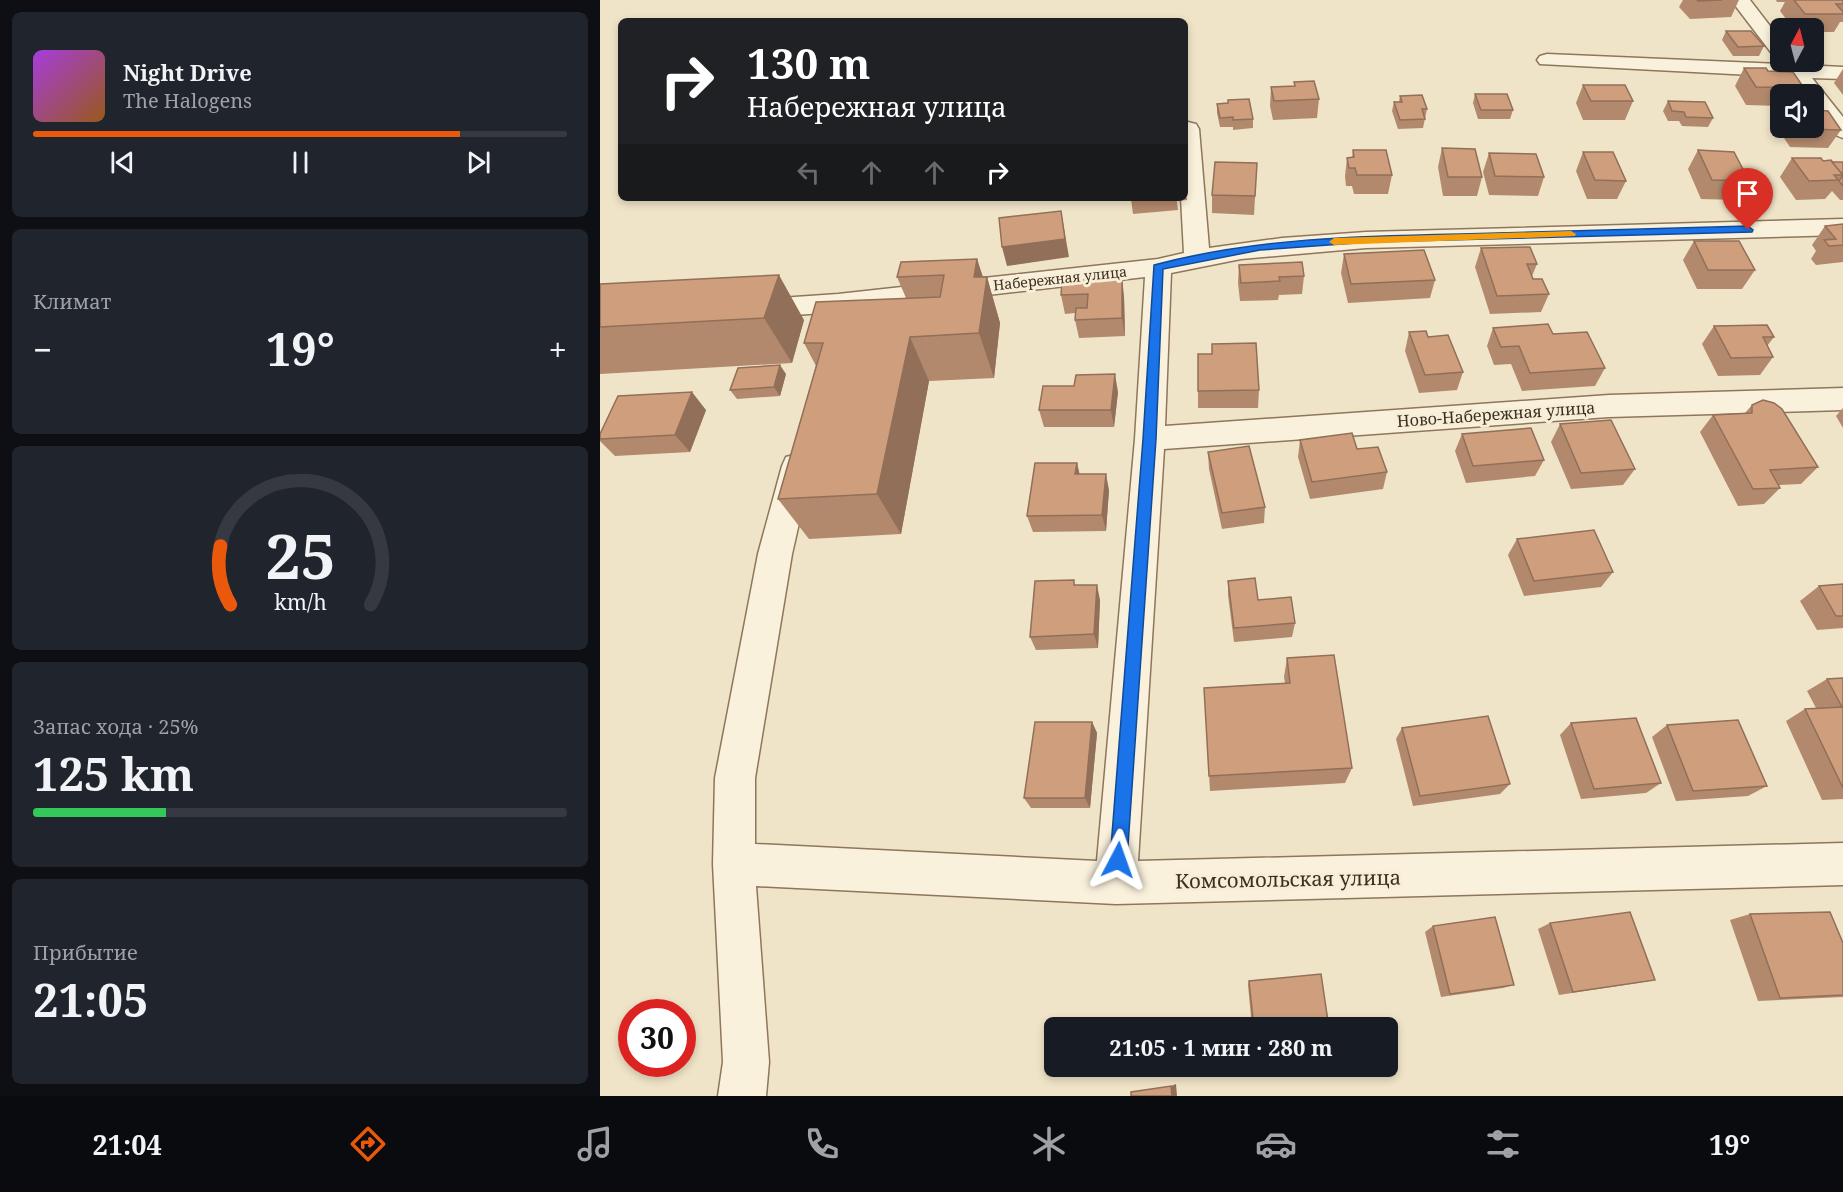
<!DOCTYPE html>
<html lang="ru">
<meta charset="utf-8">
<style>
body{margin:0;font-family:"Noto Serif",serif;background:#20242c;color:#f1f3f6;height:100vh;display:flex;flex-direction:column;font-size:22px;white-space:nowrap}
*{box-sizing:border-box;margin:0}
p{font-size:20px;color:#9ea1a6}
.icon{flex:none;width:33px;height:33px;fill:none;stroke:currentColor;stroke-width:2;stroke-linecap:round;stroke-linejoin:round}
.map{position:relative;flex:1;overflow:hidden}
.side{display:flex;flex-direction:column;gap:12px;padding:12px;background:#0d0f14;width:600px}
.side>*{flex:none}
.guide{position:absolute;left:18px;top:18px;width:570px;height:183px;border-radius:9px;box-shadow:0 3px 9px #0003;background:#202124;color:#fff;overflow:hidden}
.needle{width:39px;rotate:7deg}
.tools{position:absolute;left:1170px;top:18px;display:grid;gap:12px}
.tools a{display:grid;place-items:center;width:54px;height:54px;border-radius:9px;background:#171b24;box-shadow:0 3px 9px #0003;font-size:30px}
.speed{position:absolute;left:18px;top:999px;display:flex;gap:12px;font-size:30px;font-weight:700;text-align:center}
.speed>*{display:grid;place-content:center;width:78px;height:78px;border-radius:50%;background:#171b24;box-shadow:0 3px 9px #0003;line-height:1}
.speed .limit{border:9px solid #d22;background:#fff;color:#111}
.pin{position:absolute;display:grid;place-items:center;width:51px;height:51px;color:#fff;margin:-62px -26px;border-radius:50% 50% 50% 0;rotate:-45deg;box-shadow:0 0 6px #0007}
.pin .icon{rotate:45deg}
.me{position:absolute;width:66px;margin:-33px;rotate:4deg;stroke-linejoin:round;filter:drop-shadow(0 0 4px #0008)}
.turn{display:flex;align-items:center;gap:21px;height:126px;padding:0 30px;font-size:27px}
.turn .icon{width:78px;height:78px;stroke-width:2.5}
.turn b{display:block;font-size:42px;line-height:51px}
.lanes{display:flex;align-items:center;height:57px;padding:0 30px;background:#0003;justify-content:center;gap:30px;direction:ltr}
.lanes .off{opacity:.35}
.big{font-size:45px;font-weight:700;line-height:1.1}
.side .widget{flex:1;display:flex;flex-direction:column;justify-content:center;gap:9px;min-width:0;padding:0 21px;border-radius:9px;background:#20242c}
.side .dial{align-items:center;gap:0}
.dial svg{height:156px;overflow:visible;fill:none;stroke:#363941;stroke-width:7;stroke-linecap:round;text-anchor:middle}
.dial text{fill:#f1f3f6;stroke:none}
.song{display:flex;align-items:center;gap:18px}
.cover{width:72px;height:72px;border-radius:9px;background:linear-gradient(135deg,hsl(280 70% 55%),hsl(30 70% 35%))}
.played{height:6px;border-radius:3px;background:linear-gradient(90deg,#ea580c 80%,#363941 80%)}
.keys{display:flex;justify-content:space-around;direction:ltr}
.heat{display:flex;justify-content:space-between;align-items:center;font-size:33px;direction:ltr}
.charge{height:9px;border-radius:4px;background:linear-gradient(90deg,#34c759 25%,#363941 0)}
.trip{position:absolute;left:444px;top:1017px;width:354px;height:60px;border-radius:9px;background:#171b24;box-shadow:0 3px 9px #0003;font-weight:700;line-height:60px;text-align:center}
.menu{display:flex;height:96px;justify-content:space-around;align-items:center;background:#090b0e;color:#9ea1a6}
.menu .icon{width:42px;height:42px}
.menu .current{color:#ea580c}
.menu b{font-size:27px;color:#f1f3f6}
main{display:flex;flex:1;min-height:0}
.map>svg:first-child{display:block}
</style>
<main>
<section class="side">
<div class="widget">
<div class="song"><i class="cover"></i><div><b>Night Drive</b><p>The Halogens</p></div></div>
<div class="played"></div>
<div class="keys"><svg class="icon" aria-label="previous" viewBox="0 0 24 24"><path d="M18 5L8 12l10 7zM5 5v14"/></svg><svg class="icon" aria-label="pause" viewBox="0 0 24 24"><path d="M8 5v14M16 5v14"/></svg><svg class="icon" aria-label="next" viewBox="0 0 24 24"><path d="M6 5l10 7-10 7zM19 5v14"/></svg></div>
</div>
<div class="widget"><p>Климат</p>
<div class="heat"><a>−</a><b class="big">19°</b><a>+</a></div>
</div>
<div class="widget dial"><svg viewBox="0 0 100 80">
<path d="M14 69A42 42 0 1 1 86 69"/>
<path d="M14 69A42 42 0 0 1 9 39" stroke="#ea580c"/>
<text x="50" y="56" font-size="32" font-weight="700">25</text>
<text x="50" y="72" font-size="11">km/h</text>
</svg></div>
<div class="widget"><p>Запас хода · 25%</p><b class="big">125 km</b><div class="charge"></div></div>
<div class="widget"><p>Прибытие</p><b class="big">21:05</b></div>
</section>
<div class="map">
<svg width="1243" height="1096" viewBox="0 0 1243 1096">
<rect width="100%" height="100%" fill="#f0e4c8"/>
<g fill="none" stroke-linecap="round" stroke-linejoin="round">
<defs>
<g id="minor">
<path d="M1131 0H1150L1180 39V57L1173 55Z"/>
<path d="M947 54 1180 64V60L1199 62 1202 65 1243 67V79L1212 78 1243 117V138C1227 134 1214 110 1214 94H1204L1190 77 940 64 937 60 940 56Z"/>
<path d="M588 122 596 124 599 129 609 248 682 238 766 232 1243 219V235L766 248 641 259 571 273 565 426 1009 395 1243 388V410L1009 417 564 449 538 861 1243 843V885L516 904 156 886 169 1062 166 1096H118L123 1062 113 864 115 778 158 554 182 466 186 457 197 454 208 457 212 466 192 554 155 778V844L497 861 535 439 545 277 238 312 151 318 142 315 138 309 142 303 151 300 238 294 558 259 584 253 581 198H585V123Z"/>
</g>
</defs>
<use href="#minor" stroke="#8d765c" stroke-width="3"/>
<use href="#minor" fill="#faf1dc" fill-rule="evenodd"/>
</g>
<g fill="#b2896c">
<path d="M1083 0H1139L1131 17 1090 19 1079 7Z"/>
<path d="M1176 0H1243V22H1240L1234 32H1214V28H1193L1180 11 1185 2H1177Z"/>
<path d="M1126 31 1164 46 1159 56H1133L1122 40Z"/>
<path d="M1144 68 1204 88 1200 94H1180V106L1146 105 1135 86Z"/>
<path d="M1243 69V95L1234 83Z"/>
<path d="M694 82 719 99 717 118 673 120 670 106 671 87 694 86Z"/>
<path d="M983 85 1033 101 1025 120H983L976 103Z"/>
<path d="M875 94 913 110 910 119H878L873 103Z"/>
<path d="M800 96 827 109 823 128 798 129 792 111 794 102H799Z"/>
<path d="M1068 101 1113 118 1108 127 1082 126 1079 121H1068L1063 111Z"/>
<path d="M617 104 653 119V128L633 130V127H620L617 113Z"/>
<path d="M1180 125V128H1214L1241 130 1228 148 1190 147 1178 129Z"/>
<path d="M842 148 882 177 877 196H843L838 167Z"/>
<path d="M753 150 792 175 788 194H754L752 186H746L745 176 747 158H752Z"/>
<path d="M1098 150 1149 181 1138 200 1101 199 1088 169Z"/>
<path d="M983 152 1026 181 1017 199H987L976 171Z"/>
<path d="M889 153 944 177 938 196 889 195 883 172Z"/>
<path d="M1192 158 1232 162H1243V200H1240L1232 191 1225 199 1196 200 1180 177Z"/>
<path d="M657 163 654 215 612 213V195Z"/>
<path d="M585 176 587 200 577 201 578 210 533 214 531 199 513 201 512 198H585Z"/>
<path d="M1243 224V262L1216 265 1211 259 1216 251 1212 245 1225 226Z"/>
<path d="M1094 241 1155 270 1142 289H1097L1083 260Z"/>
<path d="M881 248 937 264 932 276 933 279 949 294 941 312 890 314 875 267Z"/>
<path d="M744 254 835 280 830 298 748 303 741 273Z"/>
<path d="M377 259 383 277H387L400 323 394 378 329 381 301 534 209 539 178 499 216 366 204 343 306 298 297 277Z"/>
<path d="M639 265 704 276 702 294 679 295 678 300 640 301 638 283Z"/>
<path d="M462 281 524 296 525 336 479 338 475 320V313L465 314 461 295Z"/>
<path d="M0 284 204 320 192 363 0 374Z"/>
<path d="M1114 326 1174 337 1167 346 1173 357 1160 375 1118 376 1102 344Z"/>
<path d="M893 328 953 334 1005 368 995 386 922 391 911 364 894 365 887 346Z"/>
<path d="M809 332 828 337 863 372 857 390 819 393 805 351Z"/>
<path d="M186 374 180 396 137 399 130 390Z"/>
<path d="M659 390 658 408H598V391Z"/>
<path d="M518 392 514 427H444L439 410Z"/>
<path d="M1152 405 1218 467 1201 484 1179 485 1180 488 1164 504 1138 506 1100 432 1113 415 1145 413Z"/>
<path d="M1243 408V428L1236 416Z"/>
<path d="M106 410 90 452 15 456 0 441V434Z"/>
<path d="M960 424 1035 469 1023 485 971 489 951 442Z"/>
<path d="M862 434 944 460 935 476 866 483 855 451Z"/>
<path d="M700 440 757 449 787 472 783 489 710 499 698 457Z"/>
<path d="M608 452 665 507 664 523 622 529 609 469Z"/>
<path d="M477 463 479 474 509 490 506 531 433 532 427 516Z"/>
<path d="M917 539 1013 572 1001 587 924 596 908 555Z"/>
<path d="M628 581 695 623 692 637 634 642 628 595Z"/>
<path d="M1243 584V628L1217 630 1200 601 1219 586Z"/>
<path d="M476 585 500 600 498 648 436 650 430 637Z"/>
<path d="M687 658 752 768 745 783 610 791 604 688 685 683 684 677Z"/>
<path d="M1243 678V799L1222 800 1186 721 1205 709 1216 708 1207 691 1227 679Z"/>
<path d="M492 722 497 733 490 808H431L424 798Z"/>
<path d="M971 723 1061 783 1046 793 981 799 960 735Z"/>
<path d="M1067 725 1167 786 1148 796 1076 801 1052 737Z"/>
<path d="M802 728 910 784 900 794 813 806 796 739Z"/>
<path d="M1150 914 1243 943V997L1158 1001 1130 920Z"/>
<path d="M950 923 1055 980 1038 983 959 995 938 929Z"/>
<path d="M833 926 914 985 903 988 841 997 825 932Z"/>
<path d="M649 981 729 1028H652L648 985Z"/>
</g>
<g fill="#916f58">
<path d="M461 211 469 257 407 266 402 247Z"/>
<path d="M377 259 386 287 387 277 400 323 394 378 379 333 374 277Z"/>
<path d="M179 275 204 320 192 363 164 318Z"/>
<path d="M522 278 524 296 525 336 522 318Z"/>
<path d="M310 337 329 381 301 534 277 494Z"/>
<path d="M180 365 186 374 180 396 174 387Z"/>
<path d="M515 374 518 392 514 427 511 410Z"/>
<path d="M92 392 106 410 90 452 75 435Z"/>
<path d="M477 463 481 480 475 474Z"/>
<path d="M506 474 509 490 506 531 502 515Z"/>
<path d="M497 585 500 600 498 648 494 634Z"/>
<path d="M492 722 497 733 490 808 485 798Z"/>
<path d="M576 1084 577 1096H572L571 1086Z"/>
</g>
<g fill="#cf9f7d" stroke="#916f58" stroke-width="1.5">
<path d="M1097 0H1122L1098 1Z"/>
<path d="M1194 0H1243V4H1236L1243 12V14H1205Z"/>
<path d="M1126 31H1151L1164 46 1138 47Z"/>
<path d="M1144 68H1166L1168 71 1193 72 1204 88 1156 87Z"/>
<path d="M714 81 719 99 674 101 671 87 695 86 694 82Z"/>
<path d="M983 85H1025L1033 101H991Z"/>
<path d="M875 94H907L913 110H881Z"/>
<path d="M822 95 827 109H822L825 119 800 120 794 102H802L800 96Z"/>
<path d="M649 99 653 119 633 120V117L620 118 617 104 628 103V100Z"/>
<path d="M1068 101 1105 102 1113 118 1086 117 1084 112 1072 111Z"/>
<path d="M1214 110 1228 111 1241 130 1201 129 1200 128H1214Z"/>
<path d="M842 148 875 149 882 177H848Z"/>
<path d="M753 150H786L792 175H757L755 168H749L747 158 754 157Z"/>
<path d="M1098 150 1134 152 1149 181 1112 180Z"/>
<path d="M983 152H1013L1026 181 995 180Z"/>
<path d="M889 153 936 154 944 177 895 176Z"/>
<path d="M1192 158H1221L1223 161 1231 160 1243 175H1234L1238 180 1209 181Z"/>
<path d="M615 162 657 163 655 196 612 195Z"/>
<path d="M1232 162H1243V175Z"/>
<path d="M1243 175V186L1239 181Z"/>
<path d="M461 211 465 239 402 247 399 218Z"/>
<path d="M1243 224V245L1229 246 1224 240 1236 239 1225 226Z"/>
<path d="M1094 241H1139L1155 270H1108Z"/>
<path d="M930 247 937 264H927L933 279H942L949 294 897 296 881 248Z"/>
<path d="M824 250 835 280 751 284 744 254Z"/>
<path d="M377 259 374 277H387L379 333 310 337 277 494 178 499 223 343H204L216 302 340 297 344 275 297 277 301 262Z"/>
<path d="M702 262 704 276 679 277 680 281 641 283 639 265Z"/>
<path d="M179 275 164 318 0 327V284Z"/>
<path d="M522 278V318L475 320 476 308H487L488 294 461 295 462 281Z"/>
<path d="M948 324 953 334 987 332 1005 368 930 373 919 346 901 347 893 328Z"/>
<path d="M1167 325 1174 337H1163L1173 357 1131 358 1114 326Z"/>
<path d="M826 331 828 337 848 335 863 372 825 375 809 332Z"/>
<path d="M656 343 659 390 598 391V354H612V344Z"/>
<path d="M180 365 174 387 130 390 138 368Z"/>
<path d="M515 374 511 410H439L443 386H474L476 375Z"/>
<path d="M92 392 75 435 0 439V434L18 396Z"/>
<path d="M1163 400 1174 403 1182 409 1218 467 1170 470 1180 488 1153 489 1113 415 1152 413V405Z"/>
<path d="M1011 420 1035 469 981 473 960 424Z"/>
<path d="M931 428 944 460 873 466 862 434Z"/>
<path d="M752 433 757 449 778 447 787 472 712 482 700 440Z"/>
<path d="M649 446 665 507 622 513 608 452Z"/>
<path d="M435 463H477L475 474H506L502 515 427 516Z"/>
<path d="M994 530 1013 572 934 581 917 539Z"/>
<path d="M655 578 658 600 691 597 695 623 634 628 628 581Z"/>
<path d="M474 580V585H497L494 634 430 637 435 581Z"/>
<path d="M1243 584V616H1236L1219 586Z"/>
<path d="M734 655 752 768 609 776 604 688 690 683 687 658Z"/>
<path d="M1243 678V788L1205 709 1242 707 1227 679Z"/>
<path d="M888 716 910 784 820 796 802 728Z"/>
<path d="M1036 718 1061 783 994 789 971 723Z"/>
<path d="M1138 720 1167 786 1093 791 1067 725Z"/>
<path d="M435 722H492L485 798H424Z"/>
<path d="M1030 912 1055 980 973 992 950 923Z"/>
<path d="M1230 912 1243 943V995L1180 998 1150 914Z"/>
<path d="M895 917 914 985 850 994 833 926Z"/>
<path d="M721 974 729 1028H654L649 981Z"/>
<path d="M571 1086 572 1096H531V1092Z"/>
</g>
<path fill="#1a73e8" stroke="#114b97" stroke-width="1.5" d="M1148 226 1153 230 1152 232 770 242 660 250 563 269 556 439 527 860 524 866 518 868 512 866 510 860 543 439 554 265C655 238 758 236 861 234 957 231 1053 229 1148 226Z"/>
<path fill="#f59e0b" d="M971 231 976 234 975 236 734 245 729 242 734 238Z"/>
<g text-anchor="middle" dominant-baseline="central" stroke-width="6" stroke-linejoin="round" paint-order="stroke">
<g font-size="14" fill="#3d2e20" stroke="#f7eed8">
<text transform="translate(460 278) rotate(-6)">Набережная улица</text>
</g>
<g font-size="16" fill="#3d2e20" stroke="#f7eed8">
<text transform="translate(896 414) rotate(-4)">Ново-Набережная улица</text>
</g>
<g font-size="20" fill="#3d2e20" stroke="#f7eed8">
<text transform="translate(688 879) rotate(-1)">Комсомольская улица</text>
</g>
</g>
</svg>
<div class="tools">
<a><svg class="needle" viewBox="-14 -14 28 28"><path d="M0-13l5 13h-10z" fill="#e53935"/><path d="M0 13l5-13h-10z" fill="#9ea1a6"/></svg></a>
<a><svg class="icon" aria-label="sound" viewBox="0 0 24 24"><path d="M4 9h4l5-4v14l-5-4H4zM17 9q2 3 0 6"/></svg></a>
</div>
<div class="speed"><div class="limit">30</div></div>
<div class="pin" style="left:1148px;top:230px;background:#d93025"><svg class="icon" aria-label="arrive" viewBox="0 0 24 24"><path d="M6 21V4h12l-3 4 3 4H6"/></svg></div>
<svg class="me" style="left:518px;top:860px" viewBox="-20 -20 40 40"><path d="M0-17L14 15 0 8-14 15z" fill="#1a73e8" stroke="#fff" stroke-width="4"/></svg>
<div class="trip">21:05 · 1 мин · 280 m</div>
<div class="guide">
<div class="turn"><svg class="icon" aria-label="right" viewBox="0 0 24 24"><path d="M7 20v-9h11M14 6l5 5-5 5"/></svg><div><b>130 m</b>Набережная улица</div></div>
<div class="lanes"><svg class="icon off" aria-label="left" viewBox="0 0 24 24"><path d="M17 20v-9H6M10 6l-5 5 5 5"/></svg><svg class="icon off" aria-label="ahead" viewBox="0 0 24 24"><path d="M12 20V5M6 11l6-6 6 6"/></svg><svg class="icon off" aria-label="ahead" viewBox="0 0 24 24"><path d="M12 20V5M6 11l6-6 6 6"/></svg><svg class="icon" aria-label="right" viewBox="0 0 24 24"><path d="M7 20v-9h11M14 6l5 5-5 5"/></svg></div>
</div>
</div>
</main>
<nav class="menu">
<b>21:04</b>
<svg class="icon current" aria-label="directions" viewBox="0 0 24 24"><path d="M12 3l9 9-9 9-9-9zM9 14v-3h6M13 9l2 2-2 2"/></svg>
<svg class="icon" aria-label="music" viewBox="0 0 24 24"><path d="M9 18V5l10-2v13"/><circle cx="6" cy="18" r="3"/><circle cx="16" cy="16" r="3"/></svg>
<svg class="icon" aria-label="phone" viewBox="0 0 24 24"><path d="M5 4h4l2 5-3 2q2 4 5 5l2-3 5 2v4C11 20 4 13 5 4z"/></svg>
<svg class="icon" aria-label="climate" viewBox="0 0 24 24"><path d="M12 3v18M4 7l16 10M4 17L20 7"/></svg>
<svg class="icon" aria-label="car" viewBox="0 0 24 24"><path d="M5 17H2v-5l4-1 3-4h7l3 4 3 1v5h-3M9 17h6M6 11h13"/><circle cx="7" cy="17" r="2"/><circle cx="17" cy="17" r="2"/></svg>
<svg class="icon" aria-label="filters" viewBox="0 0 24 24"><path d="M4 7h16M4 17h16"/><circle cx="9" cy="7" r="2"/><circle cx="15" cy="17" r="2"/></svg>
<b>19°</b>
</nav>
